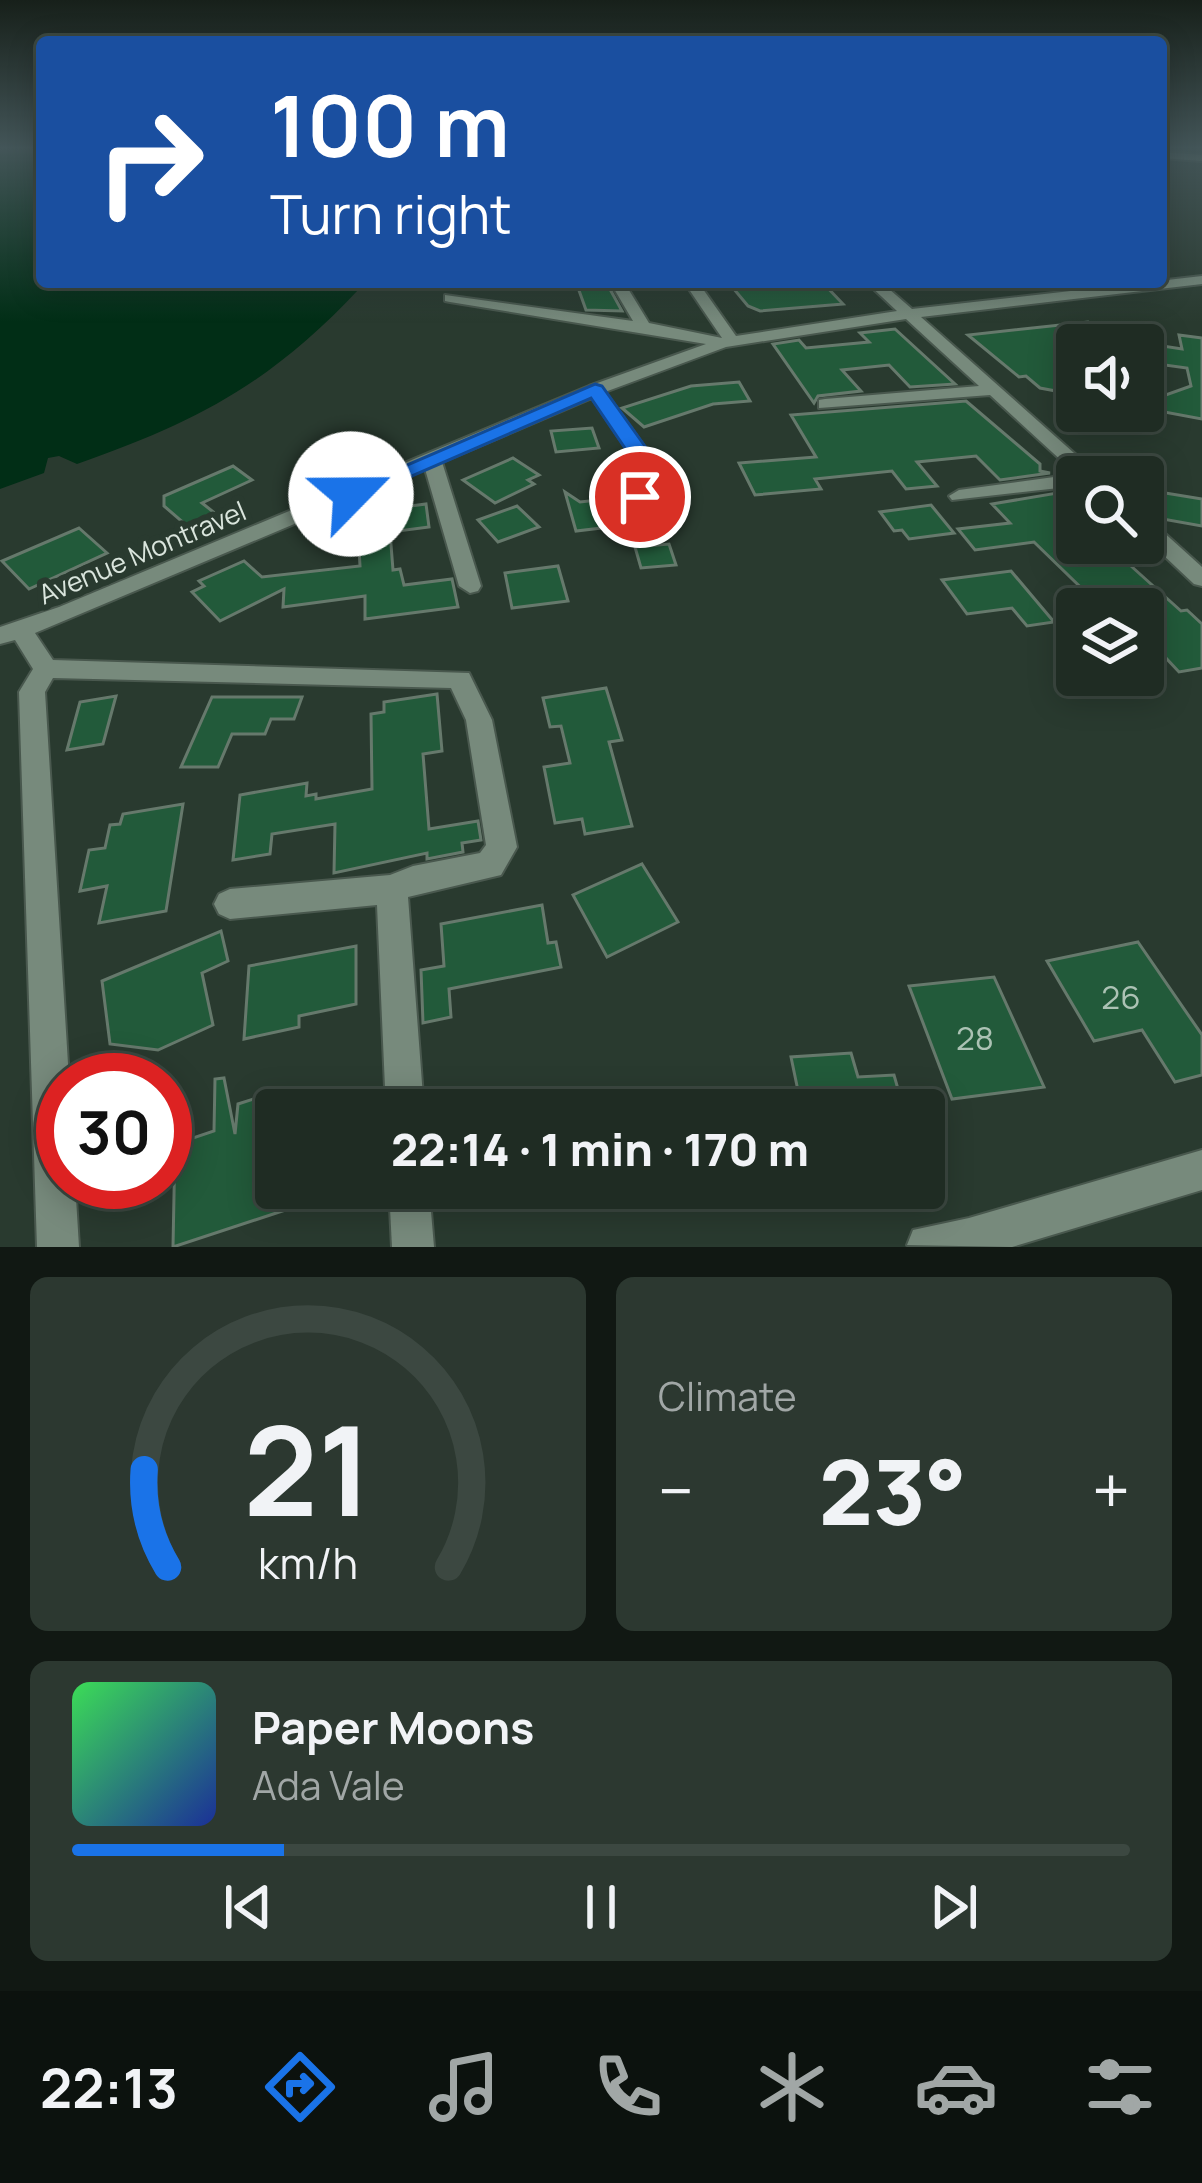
<!DOCTYPE html>
<meta charset="utf-8">
<style>
body{margin:0;font-family:Manrope,sans-serif;background:#2c3830;color:#f1f3f6;height:100vh;display:flex;flex-direction:column;font-size:45px;white-space:nowrap}
*{box-sizing:border-box;margin:0}
p{font-size:39px;color:#a1a7a6}
.icon{flex:none;width:66px;height:66px;fill:none;stroke:currentColor;stroke-width:2;stroke-linecap:round;stroke-linejoin:round}
.map{position:relative;height:1247px;overflow:hidden}
.details{display:flex;flex-direction:column;gap:30px;padding:30px;background:#111813;flex:1}
.details>*{flex:none}
.banner{position:absolute;left:36px;top:36px;width:1131px;height:252px;border-radius:12px;box-shadow:0 6px 30px #0003,0 0 0 3px #3c4841;background:#1a4fa0;color:#fff;overflow:hidden}
.controls{position:absolute;left:1056px;top:324px;display:grid;gap:24px}
.controls a{display:grid;place-items:center;width:108px;height:108px;border-radius:12px;background:#1f2c23;box-shadow:0 6px 30px #0003,0 0 0 3px #3c4841;font-size:60px}
.speed{position:absolute;left:36px;top:1053px;display:flex;gap:24px;font-size:60px;font-weight:700;text-align:center}
.speed>*{display:grid;place-content:center;width:156px;height:156px;border-radius:50%;background:#1f2c23;box-shadow:0 6px 30px #0003,0 0 0 3px #3c4841;line-height:1}
.speed .limit{border:18px solid #d22;background:#fff;color:#111}
.pin{position:absolute;display:grid;place-items:center;width:102px;height:102px;color:#fff;margin:-51px;border:6px solid #fff;border-radius:50%;box-shadow:0 3px 12px #0007}
.me{position:absolute;width:132px;margin:-66px;rotate:67deg;stroke-linejoin:round;filter:drop-shadow(0 0 9px #0008)}
.turn{display:flex;align-items:center;gap:42px;height:252px;padding:0 36px;font-size:54px}
.turn .icon{width:156px;height:156px;stroke-width:2.5}
.turn b{display:block;font-size:84px;line-height:102px}
.big{font-size:90px;font-weight:800;line-height:1.1}
.details .widget{flex:1;display:flex;flex-direction:column;justify-content:center;gap:18px;min-width:0;padding:0 42px;border-radius:18px;background:#2c3830}
.details .dial{align-items:center;gap:0}
.dial svg{height:312px;overflow:visible;fill:none;stroke:#3c4841;stroke-width:7;stroke-linecap:round;text-anchor:middle}
.dial text{fill:#f1f3f6;stroke:none}
.song{display:flex;align-items:center;gap:36px}
.cover{width:144px;height:144px;border-radius:18px;background:linear-gradient(135deg,hsl(130 70% 55%),hsl(230 70% 35%))}
.played{height:12px;border-radius:6px;background:linear-gradient(90deg,#1a73e8 20%,#3c4841 20%)}
.keys{display:flex;justify-content:space-around;direction:ltr}
.heat{display:flex;justify-content:space-between;align-items:center;font-size:66px;direction:ltr}
.details .tiles{flex:1;display:grid;gap:30px;grid-template-columns:1fr 1fr}
.widget:last-child{grid-column:span 2}
.trip{position:absolute;left:255px;top:1089px;width:690px;height:120px;border-radius:12px;background:#1f2c23;box-shadow:0 6px 30px #0003,0 0 0 3px #3c4841;font-weight:800;line-height:120px;text-align:center}
.menu{display:flex;height:192px;justify-content:space-around;align-items:center;background:#0c120e;color:#a1a7a6}
.menu .icon{width:84px;height:84px}
.menu .current{color:#1a73e8}
.menu b{font-size:54px;color:#f1f3f6}
.map>svg:first-child{display:block}
</style>
<div class="map">
<svg width="1202" height="1247" viewBox="0 0 1202 1247">
<rect width="100%" height="100%" fill="#293a2f"/>
<path fill="#012e16" d="M0 147H42V282H358L359 289C271 383 197 422 77 464L59 456 48 458 44 473 0 489Z"/>
<g fill="#225a3a" stroke="#66796c" stroke-width="3">
<path d="M576 282H606L622 311 586 310Z"/>
<path d="M728 282H822L843 304 760 311 748 306Z"/>
<path d="M1088 322 1121 345H1077V395L1040 388 1026 376 1019 377 968 335Z"/>
<path d="M895 329 955 384 910 387 889 365 842 370 861 391 818 396 814 403 773 344 799 340 806 348 869 342 860 333Z"/>
<path d="M1179 335 1202 338V419L1143 408V403L1191 386 1187 368 1143 362V343L1182 349Z"/>
<path d="M739 382 750 401 713 404 644 427 622 408 691 386Z"/>
<path d="M966 401 1040 464V471L1050 473 1000 480 976 456 917 462 937 486 906 489 892 471 815 479 821 489 755 495 739 463 816 457 791 415Z"/>
<path d="M592 428 599 448 556 452 551 431Z"/>
<path d="M358 434 379 447 346 462 325 448Z"/>
<path d="M513 458 539 475 528 480 534 484 495 503 463 480Z"/>
<path d="M233 466 252 480 202 503 221 518 193 531 164 506V496Z"/>
<path d="M1069 491 1077 499V550L1089 563 1121 557 1181 611 1187 610 1202 624V668L1179 672 1164 656 1143 660V609L1127 598 1098 604 1034 542 975 550 958 529 1010 523 992 504Z"/>
<path d="M1153 491 1202 499V526L1157 518Z"/>
<path d="M565 492 580 502 617 498 627 525 576 531Z"/>
<path d="M426 504 429 527 390 532 393 570 400 569 404 585 452 579 458 607 365 619V596L283 607 284 589 220 621 192 592 204 586 199 581 244 561 262 577 360 566 357 513Z"/>
<path d="M931 505 954 533 909 539 902 530 894 531 880 512Z"/>
<path d="M517 506 539 527 498 542 478 520Z"/>
<path d="M79 528 107 553 29 589 2 561Z"/>
<path d="M669 544 676 565 641 568 635 547Z"/>
<path d="M558 566 568 601 512 608 505 573Z"/>
<path d="M1011 571 1054 622 1027 626 1012 608 967 614 942 580Z"/>
<path d="M606 688 622 740 609 742 632 826 585 834 582 819 555 823 544 767 570 763 561 726 550 727 543 698Z"/>
<path d="M437 694 442 751 423 754 429 829 478 821 481 840 462 843 463 852 427 859V853L334 873 335 824 272 834 270 854 233 860 240 795 307 783 306 796 316 794V799L372 789 371 714 384 712V702Z"/>
<path d="M116 696 103 744 67 750 80 702Z"/>
<path d="M212 697H302L294 719H271L265 734H232L218 767H181Z"/>
<path d="M183 804 166 911 99 923 107 886 80 891 89 850 105 848 110 825 120 824 123 814Z"/>
<path d="M642 864 678 922 607 957 573 895Z"/>
<path d="M542 905 548 943 556 942 561 967 449 989 451 1017 423 1023 421 970 444 966 441 924Z"/>
<path d="M221 931 228 961 202 973 213 1025 158 1050 110 1044 102 981Z"/>
<path d="M1138 942 1202 1035V1075L1175 1082 1142 1030 1094 1041 1047 961Z"/>
<path d="M356 946V1004L299 1016V1027L244 1039 249 966Z"/>
<path d="M994 977 1044 1087 952 1099 909 986Z"/>
<path d="M851 1053 858 1077 894 1075 904 1110H802L791 1057Z"/>
<path d="M224 1078 235 1134 238 1104 260 1097 262 1134 276 1130V1188L343 1191 173 1247 175 1144 214 1131 215 1079Z"/>
</g>
<g fill="none" stroke-linecap="round" stroke-linejoin="round">
<defs>
<g id="minor">
<path d="M1161 152 1202 155V161L1161 158Z"/>
<path d="M1202 276V284L921 317 1101 477H1077V486L952 500 949 496 959 490 1076 474 990 395 819 408V400L825 399 979 386 906 319 726 347 605 392 656 463 648 482 662 529 659 534 651 535 640 529 628 482 636 463 592 398 442 462 481 586 478 591 470 593 459 586 425 469 35 633 53 660 469 673 492 720 517 847 501 875 408 897 424 1110H386L377 905 230 919 219 914 214 904 219 894 230 889 390 875 413 866 480 853 486 845 466 720 451 688 53 678 45 692 69 1080H63V1182H75L79 1247H37L19 692 33 669 15 640 0 644V627L59 607 589 386 706 344 450 302 445 301V295L633 321 610 282H624L649 323 722 338 684 282H698L736 336 897 311 866 282H881L912 309Z"/>
<path d="M1143 518 1150 520 1202 567V586L1194 584 1143 536Z"/>
<path d="M1202 1150V1190L1012 1247 907 1245 913 1230 969 1218Z"/>
<path d="M389 1188H429L434 1247H392Z"/>
</g>
</defs>
<use href="#minor" stroke="#49584e" stroke-width="4"/>
<use href="#minor" fill="#778a7c" fill-rule="evenodd"/>
</g>
<linearGradient id="sky" x2="0" y2="1"><stop stop-color="#17201a"/><stop offset="0.46" stop-color="#435558"/><stop offset="1" stop-color="#435558" stop-opacity="0"/></linearGradient>
<rect width="1202" height="322" fill="url(#sky)"/>
<path fill="#1a73e8" stroke="#114b97" stroke-width="3" d="M595 384 602 386 657 463 649 502H632C623 489 630 476 635 463L591 398 359 499H343L340 494Z"/>
<g text-anchor="middle" dominant-baseline="central" stroke-width="12" stroke-linejoin="round" paint-order="stroke">
<g font-size="27" fill="#dae5dd" stroke="#293a2f">
<text transform="translate(142 552) rotate(-23)">Avenue Montravel</text>
</g>
<g font-size="33" fill="#acc2b4">
<text x="1121" y="996">26</text>
<text x="975" y="1037">28</text>
</g>
</g>
</svg>
<div class="controls">
<a><svg class="icon" aria-label="sound" viewBox="0 0 24 24"><path d="M4 9h4l5-4v14l-5-4H4zM17 9q2 3 0 6"/></svg></a>
<a><svg class="icon" aria-label="search" viewBox="0 0 24 24"><circle cx="10" cy="10" r="6"/><path d="M15 15l6 6"/></svg></a>
<a><svg class="icon" aria-label="layers" viewBox="0 0 24 24"><path d="M12 4l9 5-9 5-9-5zM3 14l9 5 9-5"/></svg></a>
</div>
<div class="speed"><div class="limit">30</div></div>
<div class="pin" style="left:640px;top:497px;background:#d93025"><svg class="icon" aria-label="arrive" viewBox="0 0 24 24"><path d="M6 21V4h12l-3 4 3 4H6"/></svg></div>
<svg class="me" style="left:351px;top:494px" viewBox="-20 -20 40 40"><circle r="19" fill="#fff"/><path d="M0-13L10 11 0 6-10 11z" fill="#1a73e8"/></svg>
<div class="trip">22:14 · 1 min · 170 m</div>
<div class="banner">
<div class="turn"><svg class="icon" aria-label="right" viewBox="0 0 24 24"><path d="M7 20v-9h11M14 6l5 5-5 5"/></svg><div><b>100 m</b>Turn right</div></div>
</div>
</div>
<section class="details">
<div class="tiles">
<div class="widget dial"><svg viewBox="0 0 100 80">
<path d="M14 69A42 42 0 1 1 86 69"/>
<path d="M14 69A42 42 0 0 1 8 44" stroke="#1a73e8"/>
<text x="50" y="56" font-size="32" font-weight="700">21</text>
<text x="50" y="72" font-size="11">km/h</text>
</svg></div>
<div class="widget"><p>Climate</p>
<div class="heat"><a>−</a><b class="big">23°</b><a>+</a></div>
</div>
<div class="widget">
<div class="song"><i class="cover"></i><div><b>Paper Moons</b><p>Ada Vale</p></div></div>
<div class="played"></div>
<div class="keys"><svg class="icon" aria-label="previous" viewBox="0 0 24 24"><path d="M18 5L8 12l10 7zM5 5v14"/></svg><svg class="icon" aria-label="pause" viewBox="0 0 24 24"><path d="M8 5v14M16 5v14"/></svg><svg class="icon" aria-label="next" viewBox="0 0 24 24"><path d="M6 5l10 7-10 7zM19 5v14"/></svg></div>
</div>
</div>
</section>
<nav class="menu">
<b>22:13</b>
<svg class="icon current" aria-label="directions" viewBox="0 0 24 24"><path d="M12 3l9 9-9 9-9-9zM9 14v-3h6M13 9l2 2-2 2"/></svg>
<svg class="icon" aria-label="music" viewBox="0 0 24 24"><path d="M9 18V5l10-2v13"/><circle cx="6" cy="18" r="3"/><circle cx="16" cy="16" r="3"/></svg>
<svg class="icon" aria-label="phone" viewBox="0 0 24 24"><path d="M5 4h4l2 5-3 2q2 4 5 5l2-3 5 2v4C11 20 4 13 5 4z"/></svg>
<svg class="icon" aria-label="climate" viewBox="0 0 24 24"><path d="M12 3v18M4 7l16 10M4 17L20 7"/></svg>
<svg class="icon" aria-label="car" viewBox="0 0 24 24"><path d="M5 17H2v-5l4-1 3-4h7l3 4 3 1v5h-3M9 17h6M6 11h13"/><circle cx="7" cy="17" r="2"/><circle cx="17" cy="17" r="2"/></svg>
<svg class="icon" aria-label="filters" viewBox="0 0 24 24"><path d="M4 7h16M4 17h16"/><circle cx="9" cy="7" r="2"/><circle cx="15" cy="17" r="2"/></svg>
</nav>
